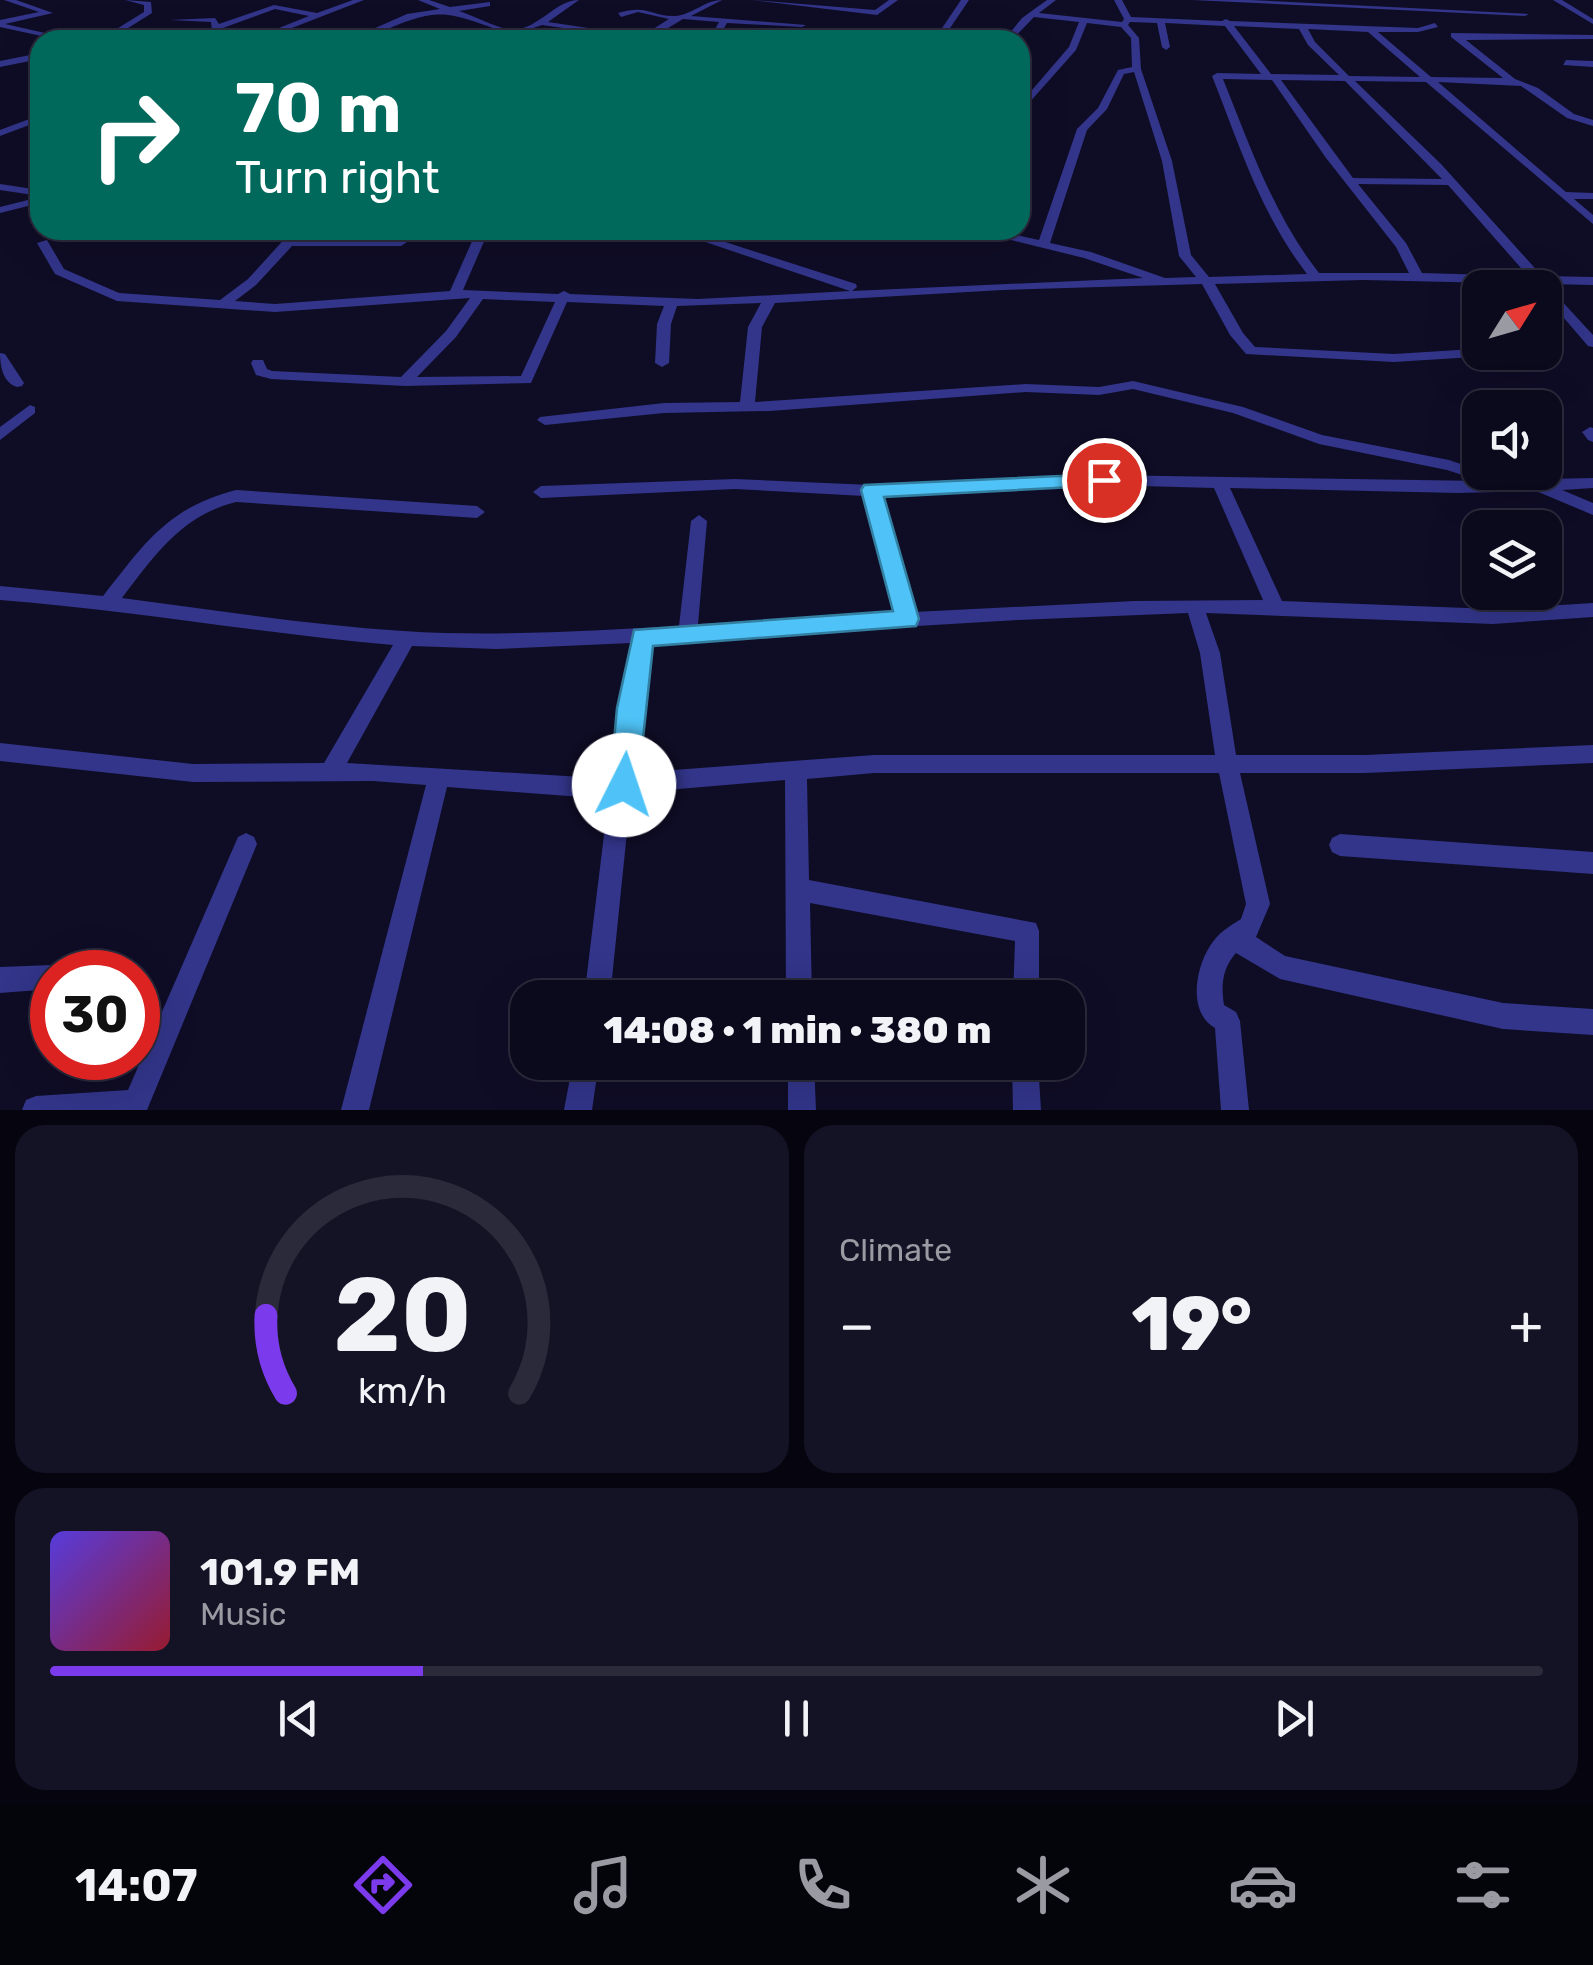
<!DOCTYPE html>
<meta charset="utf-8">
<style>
body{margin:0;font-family:Rubik,sans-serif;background:#141225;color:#f1f3f6;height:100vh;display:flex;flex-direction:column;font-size:38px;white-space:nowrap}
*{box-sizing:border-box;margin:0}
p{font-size:32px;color:#9a9aa3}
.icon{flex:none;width:55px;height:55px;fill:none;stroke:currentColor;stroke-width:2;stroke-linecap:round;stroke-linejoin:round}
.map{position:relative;height:1110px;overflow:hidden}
.drawer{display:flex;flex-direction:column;gap:15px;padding:15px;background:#06050f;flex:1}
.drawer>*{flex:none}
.top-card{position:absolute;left:30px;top:30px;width:1000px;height:210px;border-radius:30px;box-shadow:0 10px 40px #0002,0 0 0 2px #2b2a3b;background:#00695c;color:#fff;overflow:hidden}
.needle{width:65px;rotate:53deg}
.tools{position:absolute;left:1462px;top:270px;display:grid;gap:20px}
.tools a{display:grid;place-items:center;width:100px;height:100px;border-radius:20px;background:#0b091c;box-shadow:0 10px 40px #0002,0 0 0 2px #2b2a3b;font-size:50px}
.speed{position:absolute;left:30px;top:950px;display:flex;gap:20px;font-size:50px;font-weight:700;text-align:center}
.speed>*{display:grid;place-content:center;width:130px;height:130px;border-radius:50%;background:#0b091c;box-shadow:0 10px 40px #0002,0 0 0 2px #2b2a3b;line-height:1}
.speed .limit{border:15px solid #d22;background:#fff;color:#111}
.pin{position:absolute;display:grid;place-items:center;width:85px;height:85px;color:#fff;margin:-42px;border:5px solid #fff;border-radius:50%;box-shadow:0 2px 10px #0007}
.me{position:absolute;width:110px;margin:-55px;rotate:4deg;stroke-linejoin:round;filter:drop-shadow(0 0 8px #0008)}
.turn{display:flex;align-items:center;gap:35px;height:210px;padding:0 40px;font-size:45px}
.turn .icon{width:130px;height:130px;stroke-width:2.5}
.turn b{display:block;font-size:70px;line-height:85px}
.big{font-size:75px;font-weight:800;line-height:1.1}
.drawer .tile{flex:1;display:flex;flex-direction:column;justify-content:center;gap:15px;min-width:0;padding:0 35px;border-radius:30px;background:#141225}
.drawer .dial{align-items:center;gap:0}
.dial svg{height:260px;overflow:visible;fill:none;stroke:#2b2a3b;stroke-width:7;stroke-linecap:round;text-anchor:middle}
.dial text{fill:#f1f3f6;stroke:none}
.song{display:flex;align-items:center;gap:30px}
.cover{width:120px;height:120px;border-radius:15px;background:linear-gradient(135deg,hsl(250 70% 55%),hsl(350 70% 35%))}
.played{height:10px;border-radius:5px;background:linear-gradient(90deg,#7c3aed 25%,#2b2a3b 25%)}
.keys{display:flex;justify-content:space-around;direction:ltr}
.heat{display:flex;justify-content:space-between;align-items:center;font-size:55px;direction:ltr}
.drawer .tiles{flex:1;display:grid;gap:15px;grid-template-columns:1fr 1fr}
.tile:last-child{grid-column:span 2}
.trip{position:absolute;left:510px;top:980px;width:575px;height:100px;border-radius:30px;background:#0b091c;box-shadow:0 10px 40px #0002,0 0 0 2px #2b2a3b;font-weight:800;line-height:100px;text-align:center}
.tabs{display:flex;height:160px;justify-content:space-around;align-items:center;background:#04040b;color:#9a9aa3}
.tabs .icon{width:70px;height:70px}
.tabs .current{color:#7c3aed}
.tabs b{font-size:45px;color:#f1f3f6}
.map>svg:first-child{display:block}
</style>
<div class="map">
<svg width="1593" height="1110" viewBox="0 0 1593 1110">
<rect width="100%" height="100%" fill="#0f0c26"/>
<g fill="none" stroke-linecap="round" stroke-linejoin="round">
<g fill="#323589" fill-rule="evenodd">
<path d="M4 0H16L53 13 5 24 76 40H60L0 27V20L39 12Z"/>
<path d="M125 0 151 2 152 13 109 40H99L144 12V5Z"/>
<path d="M353 0H364L261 40H249L309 16 275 9 220 29 221 40H213L211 22 170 20 215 18 219 24 274 5 317 13Z"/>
<path d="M418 0H429L450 7 490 2V6L459 11C472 15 501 30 513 30 539 29 555 0 579 0L548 22 642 36 669 19 638 12 621 17 618 13C649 4 651 17 675 16 692 15 705 0 722 0L691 16 806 25 802 27 727 23 717 40H709L719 22 683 19 648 40 542 25 498 40H486L504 32C448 12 440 6 383 31L418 40C401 40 385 33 368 33 354 33 340 40 326 40L365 28 373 29 407 14 440 9Z"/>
<path d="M752 0 875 10 889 0H898L877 15Z"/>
<path d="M961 0H969L942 40H934Z"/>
<path d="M1047 0H1056L1039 13 1122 22 1124 19 1114 0H1122L1131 17 1222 21 1226 19 1230 21 1418 28 1435 23 1438 27 1418 32H1378L1431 77 1503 78 1451 37V33L1593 35V39L1466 40 1515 79 1538 88 1574 114 1593 120V126L1567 118 1521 86 1438 82 1566 192 1593 193V199H1574L1593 215V224L1426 82 1355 81 1441 164 1542 276 1593 277V285L1546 284 1593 335V347L1588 346 1545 296V288L1535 284 1364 280 1215 284 1243 333 1255 347 1394 354 1474 349H1480V352L1511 353V359L1506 360 1474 357 1394 362 1246 354 1230 335 1202 284 1003 290 775 303 762 327 755 402 1026 384 1099 387 1133 381 1243 407 1322 435 1449 460 1507 480 1593 478V488L1562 490 1593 503V515L1536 491 1459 493 1230 488 1282 601 1493 609 1593 603V617L1493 624 1206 613 1220 653 1236 755H1365L1593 745V763L1365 773H1240L1270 904 1256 937 1285 956 1503 1003 1593 1009V1035L1503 1029 1280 979 1236 953C1222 969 1221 985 1224 1005L1236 1012 1240 1021 1249 1110H1221L1215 1028C1188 1013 1195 969 1210 946 1218 933 1228 927 1241 919L1246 904 1219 773H874L807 779 809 880 1036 923 1039 931V998H1013L1015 941 810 903 812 998H786L785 780 631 793 610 998H584L609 794 582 797 447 787 369 1110H341L426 785 373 781 193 782 0 761V743L193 764 324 763 393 645C262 634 132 610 0 600V586L103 596C145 543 167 508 236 490L477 506 485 512 477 518 236 502C182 515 154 556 122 598 215 610 309 625 403 631 495 637 587 631 679 626L691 521 699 515 707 521 698 624 896 613 864 496 735 489 541 498 533 492 541 486 735 479 871 485 1104 475 1481 481 1447 470 1319 444 1233 413 1133 389 1099 395 1026 392 770 411 664 413 545 425 537 420 540 417 664 403 740 402 748 327 761 303 677 306 671 324 669 363 662 367 655 363 657 324 664 306 567 302 531 383 405 386 271 379 256 375 251 363 253 360H263L267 369 272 371 401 377 446 331 470 298 275 312 117 301 55 274 37 243 47 240 64 269 119 293 220 300 248 279 289 234H297L298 238H401L407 242 401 246H292L256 285 235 301 275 304 450 291 477 230H489L463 290 558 294 564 291 570 294 698 299 850 291 670 230H688L856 284 857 287 852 291 1143 278 1084 258 970 230H992L1039 240 1077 129 1098 108 1118 70 1132 67 1131 38 1121 27 1087 23 1076 50 1020 113V104L1069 47 1079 22 1034 17 1012 40H1004L1022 18ZM1130 22 1157 23 1162 47 1166 50 1170 47 1165 23 1225 26 1261 74 1217 73 1212 76C1239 144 1261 215 1307 274L1209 277 1191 255 1172 161 1141 69 1139 38 1128 25ZM1234 26 1299 29 1308 45 1339 75 1271 74ZM1308 29 1368 32 1420 77 1349 76 1315 42ZM1134 72 1162 161 1179 256 1196 277 1165 278 1091 252 1050 243 1087 130 1107 109 1124 74ZM1223 79 1272 80 1326 158 1396 247 1409 273H1319C1274 216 1250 146 1223 79ZM1281 80 1345 81 1442 179 1353 178ZM1358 184 1448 185 1528 276 1422 273 1406 243ZM483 299 555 302 521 376 417 377 456 337ZM1104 485 1214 488 1263 600 1134 601 914 612 881 496ZM1188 613 1200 653 1215 755H874L633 773 651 642 1018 620ZM631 643 612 775 582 777 347 763 412 646 496 649Z"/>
<path d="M1192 0H1250L1529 14 1525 16Z"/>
<path d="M1553 0H1562L1593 19V24Z"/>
<path d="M840 33 882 36 886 39 837 37Z"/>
<path d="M40 53V59L0 67V61Z"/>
<path d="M1566 60 1593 61V67L1563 65Z"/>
<path d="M40 115V121L0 136V130Z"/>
<path d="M0 184 40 190V196L0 190Z"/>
<path d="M40 197V203L0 213V207Z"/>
<path d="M0 353 5 354 24 383 22 386 17 387C3 383 0 366 0 353Z"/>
<path d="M30 405 35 407V413L0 440V427Z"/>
<path d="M1590 427 1593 428V442L1588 440 1582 432Z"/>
<path d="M246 833 254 837 257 844 147 1110H22L26 1100 36 1096 128 1090 238 837Z"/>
<path d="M1340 834 1593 852V874L1340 856 1332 852 1329 845 1332 838Z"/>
<path d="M52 965 61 968 63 972H52V989L0 993V967Z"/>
<path d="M573 1062H599L592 1110H564Z"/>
<path d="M788 1062H814L816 1110H788Z"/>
<path d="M1012 1062H1038L1041 1110H1013Z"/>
</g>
</g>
<path fill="#4fc3f7" stroke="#337fa1" stroke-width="2.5" d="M1104 474 1111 476V485L884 497 919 619 916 626 653 646 638 785 634 794 624 798 614 794 610 785 617 708 634 630 893 611 861 490 864 485Z"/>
</svg>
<div class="tools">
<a><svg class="needle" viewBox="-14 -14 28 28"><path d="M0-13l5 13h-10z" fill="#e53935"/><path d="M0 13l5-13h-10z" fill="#9a9aa3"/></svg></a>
<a><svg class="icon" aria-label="sound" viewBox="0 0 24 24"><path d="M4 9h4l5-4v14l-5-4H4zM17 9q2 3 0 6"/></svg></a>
<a><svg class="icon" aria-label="layers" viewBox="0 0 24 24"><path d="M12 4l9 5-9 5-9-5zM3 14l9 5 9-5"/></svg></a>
</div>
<div class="speed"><div class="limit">30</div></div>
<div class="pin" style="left:1104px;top:480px;background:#d93025"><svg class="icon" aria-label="arrive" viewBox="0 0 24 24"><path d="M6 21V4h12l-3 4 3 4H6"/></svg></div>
<svg class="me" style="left:624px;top:785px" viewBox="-20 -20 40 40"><circle r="19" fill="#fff"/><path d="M0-13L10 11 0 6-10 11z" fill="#4fc3f7"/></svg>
<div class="trip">14:08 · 1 min · 380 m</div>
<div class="top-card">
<div class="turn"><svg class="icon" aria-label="right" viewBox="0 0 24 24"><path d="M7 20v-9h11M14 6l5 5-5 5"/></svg><div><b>70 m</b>Turn right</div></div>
</div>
</div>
<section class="drawer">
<div class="tiles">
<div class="tile dial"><svg viewBox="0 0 100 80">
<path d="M14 69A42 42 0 1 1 86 69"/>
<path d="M14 69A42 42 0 0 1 8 45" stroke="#7c3aed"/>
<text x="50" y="56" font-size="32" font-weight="700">20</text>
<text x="50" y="72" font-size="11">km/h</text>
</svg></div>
<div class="tile"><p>Climate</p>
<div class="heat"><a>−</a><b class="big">19°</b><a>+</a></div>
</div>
<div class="tile">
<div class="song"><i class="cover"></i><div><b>101.9 FM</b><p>Music</p></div></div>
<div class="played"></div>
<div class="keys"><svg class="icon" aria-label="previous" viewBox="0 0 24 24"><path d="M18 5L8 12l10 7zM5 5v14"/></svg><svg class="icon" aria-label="pause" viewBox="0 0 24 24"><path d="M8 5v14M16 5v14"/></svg><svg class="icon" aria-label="next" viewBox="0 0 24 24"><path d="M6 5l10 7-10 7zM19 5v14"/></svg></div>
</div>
</div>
</section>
<nav class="tabs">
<b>14:07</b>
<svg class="icon current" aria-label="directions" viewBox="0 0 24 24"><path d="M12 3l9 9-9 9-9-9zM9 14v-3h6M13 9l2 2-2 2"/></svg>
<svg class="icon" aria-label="music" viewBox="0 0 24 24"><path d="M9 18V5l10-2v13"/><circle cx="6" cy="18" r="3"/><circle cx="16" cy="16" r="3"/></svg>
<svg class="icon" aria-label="phone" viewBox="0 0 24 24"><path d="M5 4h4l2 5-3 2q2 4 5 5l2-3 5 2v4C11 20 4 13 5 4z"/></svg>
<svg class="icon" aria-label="climate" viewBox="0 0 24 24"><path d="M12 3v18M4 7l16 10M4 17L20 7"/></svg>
<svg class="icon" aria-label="car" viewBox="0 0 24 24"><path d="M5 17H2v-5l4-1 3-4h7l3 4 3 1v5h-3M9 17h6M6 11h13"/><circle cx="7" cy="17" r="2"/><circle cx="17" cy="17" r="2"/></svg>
<svg class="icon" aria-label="filters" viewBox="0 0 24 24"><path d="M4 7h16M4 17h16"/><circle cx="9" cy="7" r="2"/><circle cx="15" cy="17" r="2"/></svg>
</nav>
